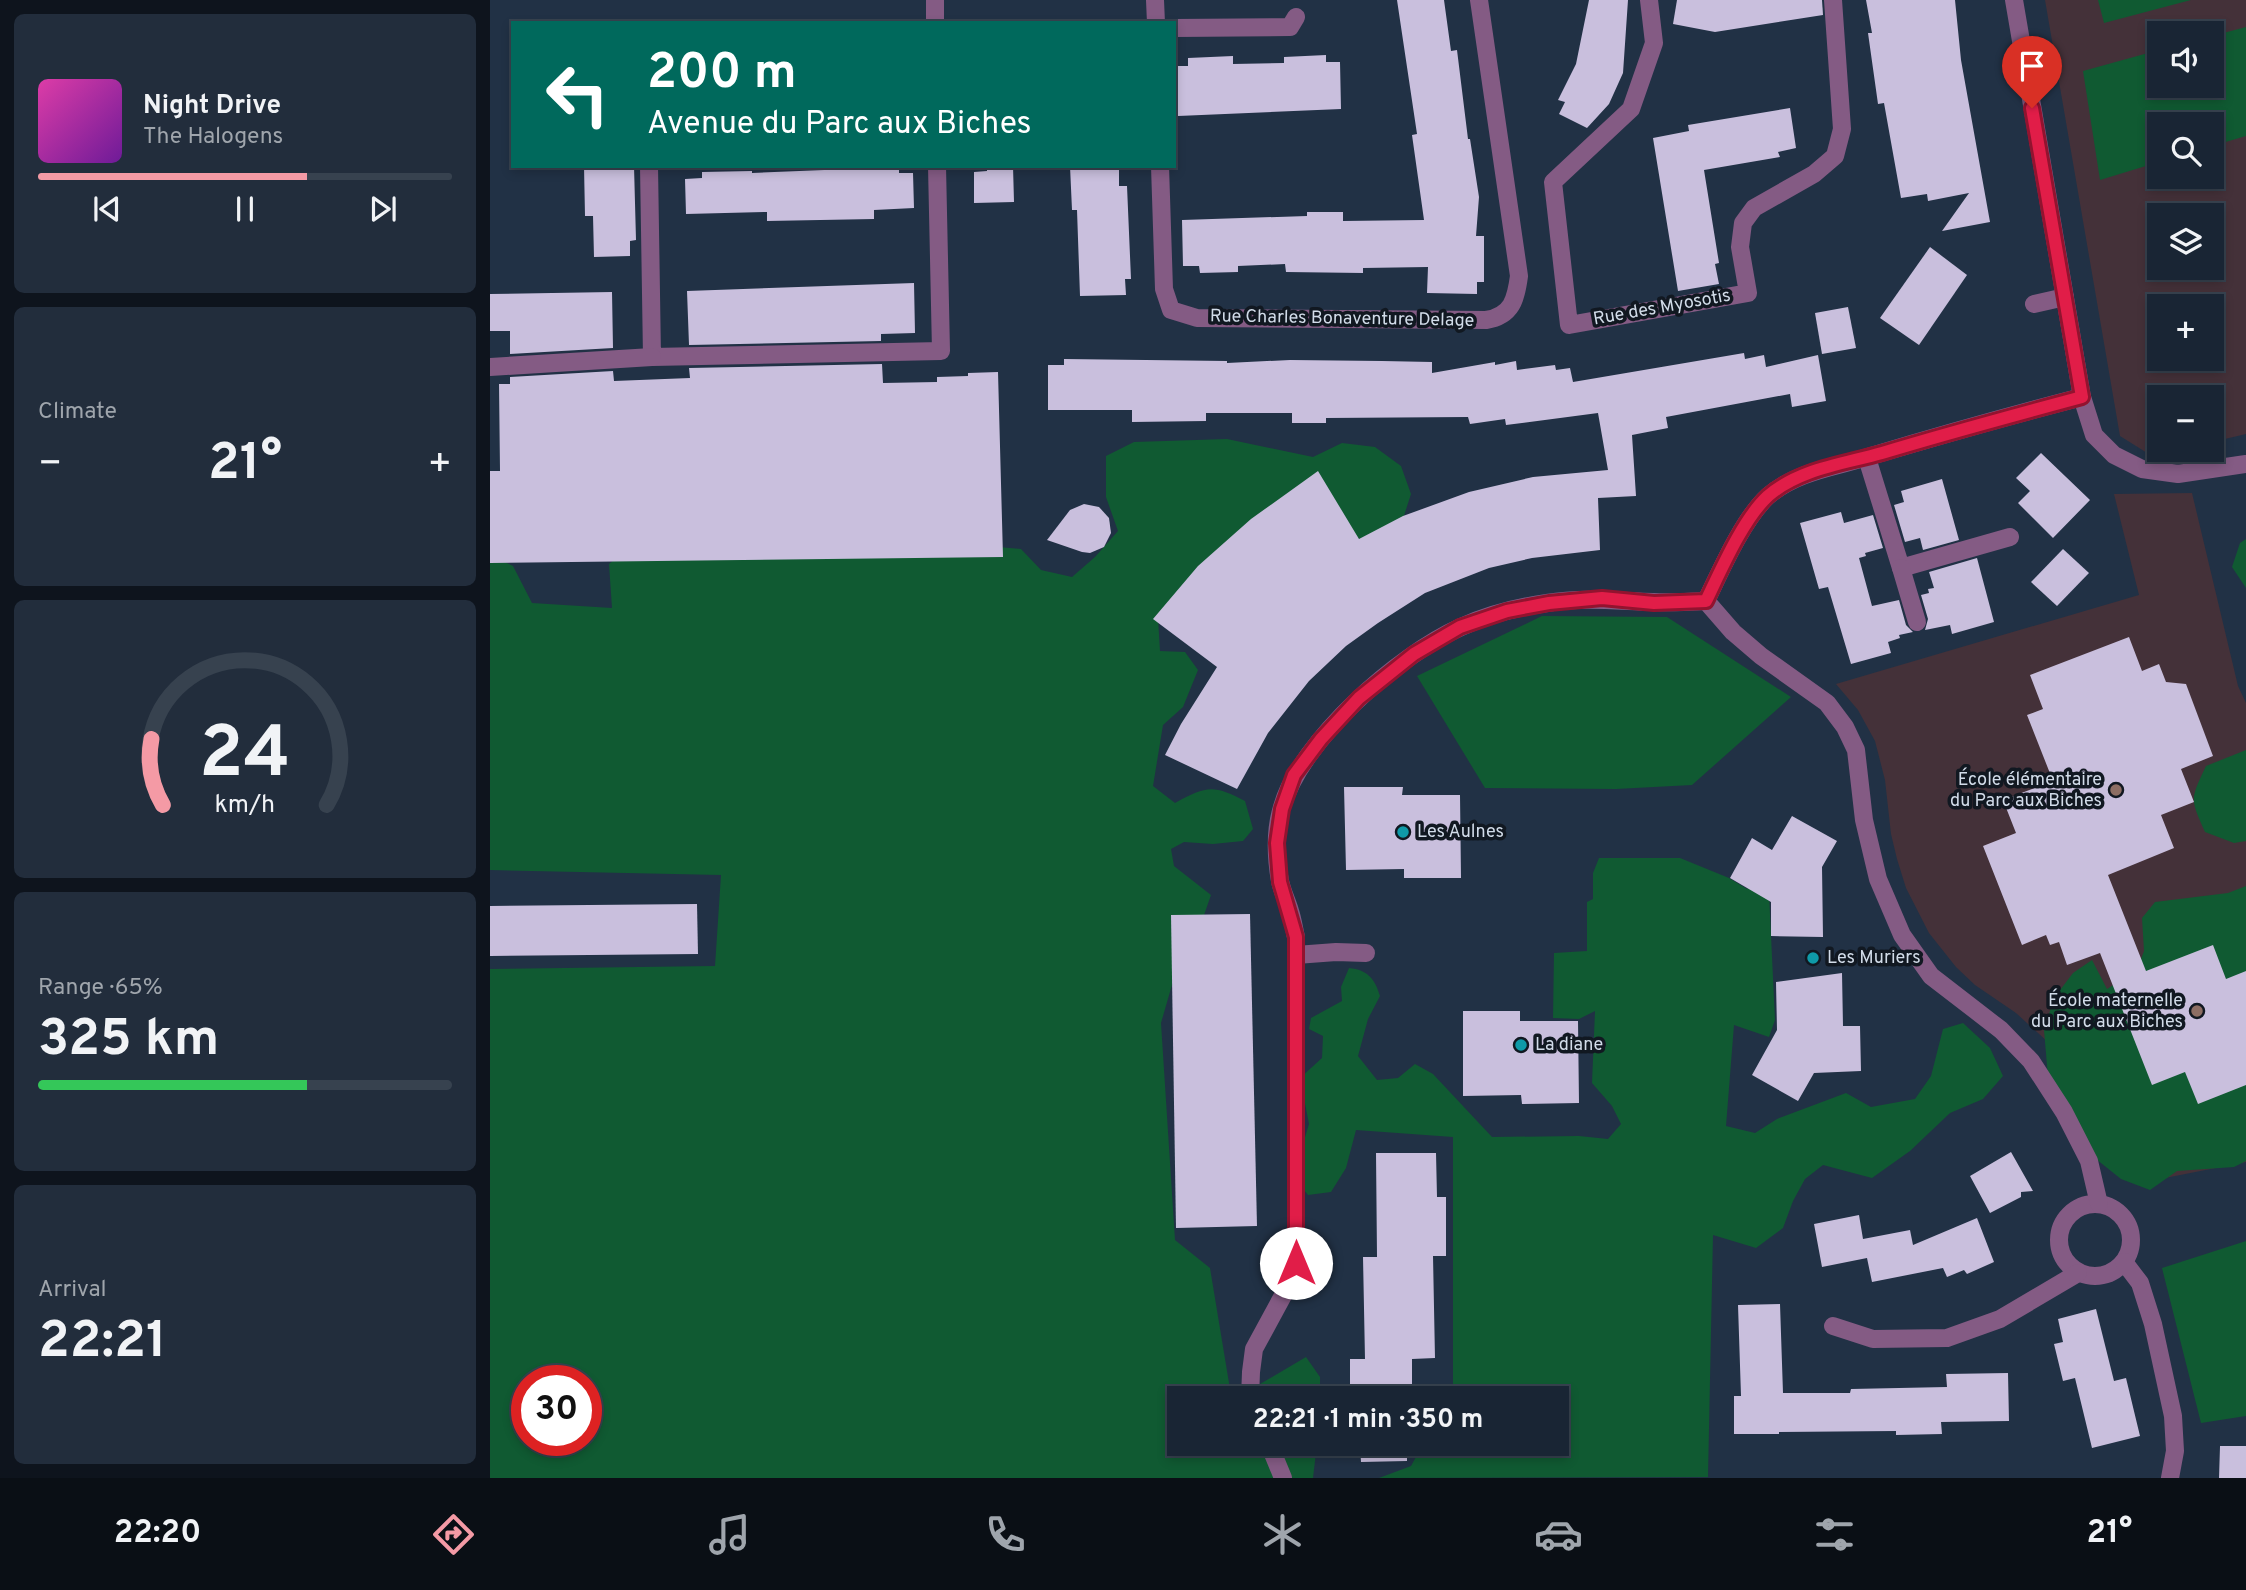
<!DOCTYPE html>
<meta charset="utf-8">
<style>
body{margin:0;font-family:Overpass,sans-serif;background:#222d3c;color:#f1f3f6;height:100vh;display:flex;flex-direction:column;font-size:26px;white-space:nowrap}
*{box-sizing:border-box;margin:0}
p{font-size:23px;color:#9fa5ac}
.icon{flex:none;width:38px;height:38px;fill:none;stroke:currentColor;stroke-width:2;stroke-linecap:round;stroke-linejoin:round}
.map{position:relative;flex:1;overflow:hidden}
.side{display:flex;flex-direction:column;gap:14px;padding:14px;background:#0e141d;width:490px}
.side>*{flex:none}
.top-card{position:absolute;left:21px;top:21px;width:665px;height:147px;border-radius:0px;box-shadow:0 4px 10px #0003,0 0 0 2px #37424f;background:#00695c;color:#fff;overflow:hidden}
.buttons{position:absolute;left:1657px;top:21px;display:grid;gap:14px}
.buttons a{display:grid;place-items:center;width:77px;height:77px;border-radius:0px;background:#192534;box-shadow:0 4px 10px #0003,0 0 0 2px #37424f;font-size:35px}
.speed{position:absolute;left:21px;top:1365px;display:flex;gap:14px;font-size:35px;font-weight:700;text-align:center}
.speed>*{display:grid;place-content:center;width:91px;height:91px;border-radius:50%;background:#192534;box-shadow:0 4px 10px #0003,0 0 0 2px #37424f;line-height:1}
.speed .limit{border:10px solid #d22;background:#fff;color:#111}
.pin{position:absolute;display:grid;place-items:center;width:60px;height:60px;color:#fff;margin:-72px -30px;border-radius:50% 50% 50% 0;rotate:-45deg;box-shadow:0 0 7px #0007}
.pin .icon{rotate:45deg}
.me{position:absolute;width:77px;margin:-38px;rotate:0deg;stroke-linejoin:round;filter:drop-shadow(0 0 5px #0008)}
.turn{display:flex;align-items:center;gap:24px;height:147px;padding:0 21px;font-size:32px}
.turn .icon{width:91px;height:91px;stroke-width:2.5}
.turn b{display:block;font-size:49px;line-height:60px}
.big{font-size:52px;font-weight:700;line-height:1.1}
.side .card{flex:1;display:flex;flex-direction:column;justify-content:center;gap:10px;min-width:0;padding:0 24px;border-radius:10px;background:#222d3c}
.side .dial{align-items:center;gap:0}
.dial svg{height:182px;overflow:visible;fill:none;stroke:#37424f;stroke-width:7;stroke-linecap:round;text-anchor:middle}
.dial text{fill:#f1f3f6;stroke:none}
.song{display:flex;align-items:center;gap:21px}
.cover{width:84px;height:84px;border-radius:10px;background:linear-gradient(135deg,hsl(320 70% 55%),hsl(280 70% 35%))}
.played{height:7px;border-radius:4px;background:linear-gradient(90deg,#f49aa5 65%,#37424f 65%)}
.keys{display:flex;justify-content:space-around;direction:ltr}
.heat{display:flex;justify-content:space-between;align-items:center;font-size:38px;direction:ltr}
.charge{height:10px;border-radius:5px;background:linear-gradient(90deg,#34c759 65%,#37424f 0)}
.trip{position:absolute;left:677px;top:1386px;width:402px;height:70px;border-radius:0px;background:#192534;box-shadow:0 4px 10px #0003,0 0 0 2px #37424f;font-weight:700;line-height:70px;text-align:center}
.menu{display:flex;height:112px;justify-content:space-around;align-items:center;background:#0a0f15;color:#9fa5ac}
.menu .icon{width:49px;height:49px}
.menu .active{color:#f49aa5}
.menu b{font-size:32px;color:#f1f3f6}
main{display:flex;flex:1;min-height:0}
.map>svg:first-child{display:block}
</style>
<main>
<section class="side">
<div class="card">
<div class="song"><i class="cover"></i><div><b>Night Drive</b><p>The Halogens</p></div></div>
<div class="played"></div>
<div class="keys"><svg class="icon" aria-label="previous" viewBox="0 0 24 24"><path d="M18 5L8 12l10 7zM5 5v14"/></svg><svg class="icon" aria-label="pause" viewBox="0 0 24 24"><path d="M8 5v14M16 5v14"/></svg><svg class="icon" aria-label="next" viewBox="0 0 24 24"><path d="M6 5l10 7-10 7zM19 5v14"/></svg></div>
</div>
<div class="card"><p>Climate</p>
<div class="heat"><a>−</a><b class="big">21°</b><a>+</a></div>
</div>
<div class="card dial"><svg viewBox="0 0 100 80">
<path d="M14 69A42 42 0 1 1 86 69"/>
<path d="M14 69A42 42 0 0 1 9 40" stroke="#f49aa5"/>
<text x="50" y="56" font-size="32" font-weight="700">24</text>
<text x="50" y="72" font-size="11">km/h</text>
</svg></div>
<div class="card"><p>Range · 65%</p><b class="big">325 km</b><div class="charge"></div></div>
<div class="card"><p>Arrival</p><b class="big">22:21</b></div>
</section>
<div class="map">
<svg width="1756" height="1478" viewBox="0 0 1756 1478">
<rect width="100%" height="100%" fill="#213145"/>
<g fill="#443139" fill-rule="evenodd">
<path d="M1555 0H1756V434L1722 442V397H1670V450H1690L1662 456 1630 436ZM1670 33H1722V86H1670ZM1670 124H1722V177H1670ZM1670 215H1722V268H1670ZM1670 306H1722V359H1670Z"/>
<path d="M1702 493 1748 686 1756 703V1162L1675 1178 1571 1054 1526 1013 1485 985 1466 967 1439 933 1416 888 1407 859 1401 834 1395 780 1385 741 1368 710 1346 684 1649 595 1624 494Z"/>
</g>
<g fill="#105a32" fill-rule="evenodd">
<path d="M1608 0H1701L1614 23Z"/>
<path d="M1756 27V136L1722 146V124H1670L1669 162 1610 180 1593 71 1669 50 1670 86H1722V36Z"/>
<path d="M737 439 823 457 852 443 885 447 911 466 921 494 912 522 891 537 865 539 668 618 670 651 695 652 708 670 693 707 673 725 663 786 685 803C716 786 723 784 755 801L763 829 753 841 723 844 694 842 681 849 684 866 721 895 713 918 697 933 671 1023 685 1240 720 1268 741 1395 770 1384 816 1357 830 1377V1398H690V1444H827L823 1478H0V969L225 966 231 875 0 870V555L23 566 42 603 122 608 119 564 159 530 384 536 531 549 551 570 582 577 605 557 628 531 616 497V456L644 442ZM37 1381H96V1440H37Z"/>
<path d="M1756 539V588L1742 567 1750 543Z"/>
<path d="M1052 616 1177 617 1301 697 1202 785 1126 789 995 788 927 676Z"/>
<path d="M1756 750V841L1744 843 1715 832C1700 798 1700 800 1716 766Z"/>
<path d="M1109 858H1190L1239 878 1257 889 1261 883 1279 893 1285 1020 1279 1037 1244 1025 1236 1126 1265 1133 1287 1119 1356 1093 1381 1107 1425 1099 1441 1076 1453 1029 1473 1023 1500 1048 1513 1076 1493 1099 1460 1113 1420 1151 1382 1178 1333 1165 1315 1179 1303 1201 1293 1228 1266 1248 1223 1235 1218 1477 889 1478 921 1466 933 1444H1068V1398H963V1137L866 1130 856 1168 841 1192 818 1195 806 1180 809 1157 819 1124 810 1078 832 1058 833 1036 819 1029 821 1018 852 1001 851 987 859 968C878 970 885 979 890 996L878 1019 868 1056 887 1080 908 1078 925 1064 943 1074 1002 1137 1089 1136 1118 1139 1131 1124 1122 1106 1102 1083 1105 1011 1089 1019 1063 1018 1064 953 1097 951V902L1103 899V873Z"/>
<path d="M1756 886V1161L1744 1167 1687 1171 1660 1190 1631 1179 1591 1147 1558 1077 1554 1030 1564 998 1583 973 1602 960 1617 989 1647 970 1654 951 1652 918 1665 902 1738 893Z"/>
<path d="M1756 1241V1416L1711 1423 1672 1268Z"/>
</g>
<g fill="#c9bfdd">
<path d="M907 0H954L961 51 967 50 978 139H980L989 197 986 236H994V282H987V294L937 293 938 267 873 268V273L796 272 795 264 748 266V272L710 273 709 266H693L692 220 817 216V212H853V221L934 220 922 135 927 134Z"/>
<path d="M1099 0H1138L1133 73 1119 104 1097 128 1069 114 1075 102 1068 100 1086 64Z"/>
<path d="M1187 0H1332L1333 15 1225 32 1183 24Z"/>
<path d="M1376 0H1465L1471 60 1500 222 1452 231 1479 193 1438 201 1437 194 1411 198 1394 103 1388 104 1378 33H1382Z"/>
<path d="M836 55V62H850L851 109 688 116 686 66H698V58L743 56V64L794 63V57Z"/>
<path d="M1300 108 1306 148 1288 152 1290 157 1214 170 1229 263 1225 264 1229 284 1188 291 1163 138 1199 131 1198 125Z"/>
<path d="M94 166H144L146 240 140 241V256L104 257 103 216H95Z"/>
<path d="M497 166H523L524 202 484 203V172L497 171Z"/>
<path d="M580 166H629V186H637L641 279H635L636 295 590 296 587 210H582Z"/>
<path d="M409 167V173H423L424 208 384 210V219L277 221V212L196 214 195 179 212 178V172L262 171V173Z"/>
<path d="M1440 247 1477 275 1429 345 1390 318Z"/>
<path d="M424 283 425 333 391 334V341L199 345 197 291Z"/>
<path d="M122 292 123 348 20 354V331H0V294Z"/>
<path d="M1358 307 1366 348 1332 354 1325 313Z"/>
<path d="M1254 353 1255 359 1274 355 1276 367 1328 355 1336 401 1302 407 1300 394 1176 417 1178 428 1142 435 1146 496 1108 498 1110 550 1042 558 999 568 935 593 888 623 856 646 819 681 778 733 747 789 675 755 691 724 727 667 663 619 708 566 761 519 828 471 869 539 913 516 979 492 1043 477 1118 470 1108 413 1016 425 1015 419 980 424 978 417 836 418V423H802V413H716V421L642 422V410H558V365H574V359L737 361V363L800 360 892 361 942 362V373L1005 362V365L1026 361 1027 370 1065 365 1066 370 1080 368 1083 382Z"/>
<path d="M392 364 393 383 447 382V377L478 376V373L508 372 513 557 0 563V471H10L9 384H20V377L123 371 124 381 200 378 199 368Z"/>
<path d="M1551 453 1600 500 1563 538 1528 503 1540 491 1526 478Z"/>
<path d="M1452 479 1469 540 1433 550 1430 538 1415 542 1404 505 1414 502 1411 491Z"/>
<path d="M594 504 609 507 619 518 621 533 614 547 600 553 592 552 557 540 580 510Z"/>
<path d="M1351 512 1354 523 1383 515 1393 548 1375 553 1376 556 1369 558 1382 606 1409 600 1416 625 1423 632 1409 635 1410 638 1398 642 1401 653 1361 664 1338 587 1329 589 1310 523Z"/>
<path d="M1573 549 1599 573 1567 606 1541 582Z"/>
<path d="M1487 558 1504 622 1462 634 1460 625 1435 630 1438 619 1431 595 1439 593 1438 589 1444 588 1439 572Z"/>
<path d="M1639 637 1652 671 1669 664 1676 682 1696 684 1723 756 1691 769 1704 802 1671 815 1684 848 1618 875 1656 971 1723 945 1736 979 1756 971V1085L1708 1104 1695 1072 1662 1085 1610 953 1577 965 1569 942 1560 945 1556 935 1532 945 1493 846 1526 833 1513 800 1563 781 1537 715 1553 709 1540 675Z"/>
<path d="M854 787H913L912 795H970L971 878H914V869L856 870Z"/>
<path d="M1302 816 1347 841 1332 867 1333 937 1281 936V902L1240 878 1262 838 1282 850Z"/>
<path d="M207 904 208 954 0 956V906Z"/>
<path d="M760 914 767 1226 686 1228 681 915Z"/>
<path d="M1352 973 1353 1026H1370L1371 1071 1324 1073 1308 1101 1262 1075 1287 1030 1286 982Z"/>
<path d="M973 1011H1030V1021H1088L1089 1103 1032 1104 1031 1095 973 1096Z"/>
<path d="M1521 1152 1543 1191 1531 1192V1197L1500 1213 1480 1176Z"/>
<path d="M886 1153H946L947 1197H956V1256H943L945 1358 922 1359V1387H918V1398H860V1359H875L873 1257H887Z"/>
<path d="M1369 1215 1373 1239 1420 1230 1423 1245 1487 1218 1504 1262 1477 1274 1474 1270 1457 1277 1453 1268 1382 1282 1377 1258 1332 1267 1324 1224Z"/>
<path d="M1290 1304 1293 1393H1360L1361 1389 1457 1387 1456 1374 1518 1373 1519 1421 1451 1422 1452 1434 1406 1435V1431L1289 1432V1434H1244V1396H1251L1248 1305Z"/>
<path d="M1606 1309 1624 1381 1636 1378 1650 1436 1602 1448 1585 1378 1573 1381 1564 1344 1573 1342 1568 1319Z"/>
<path d="M870 1444H917V1461L871 1462Z"/>
<path d="M1730 1446H1756V1478H1729Z"/>
</g>
<g fill="none" stroke-linecap="round" stroke-linejoin="round">
<g stroke="#845b84" stroke-width="18">
<path d="M445 0V23"/>
<path d="M665 0 666 23"/>
<path d="M1159 0 1164 43 1141 109 1063 182 1079 325 1258 293 1250 247 1253 223 1264 208 1324 174 1345 156 1352 129 1343 0"/>
<path d="M1524 0 1592 397 1604 435 1624 455 1652 469 1688 474 1756 464"/>
<path d="M684 28 800 27 806 17"/>
<path d="M159 166 162 357 451 351 447 166"/>
<path d="M670 166 674 289 681 310 707 318 996 320C1022 316 1026 299 1029 276L989 0"/>
<path d="M1544 304 1575 297"/>
<path d="M0 367 162 357"/>
<path d="M1377 458 1411 568 1520 537"/>
<path d="M1411 568 1427 622"/>
<path d="M1216 601C1231 570 1253 519 1278 496 1307 471 1346 467 1381 456 1451 435 1522 415 1592 397"/>
<path d="M806 955 846 952 876 953"/>
<circle cx="1605" cy="1240" r="36"/>
<path d="M1634 1262 1650 1283 1663 1324 1683 1416 1685 1451 1680 1478"/>
<path d="M1343 1326 1383 1339 1457 1338 1510 1319 1588 1273"/>
<path d="M760 1398 761 1372 764 1349 796 1290 806 1263V937C804 929 803 920 800 911 797 901 792 891 790 881 786 858 785 830 792 807 811 740 908 655 971 627 997 615 1028 607 1057 603 1093 597 1127 601 1163 602 1180 603 1198 602 1216 601L1243 632 1271 656 1337 703 1355 727 1366 750 1374 820 1388 879 1412 935 1441 976 1511 1030 1541 1061 1574 1112 1599 1161 1609 1204"/>
<path d="M779 1444 793 1478"/>
</g>
</g>
<g fill="none" stroke-linecap="round" stroke-linejoin="round">
<defs>
<path id="route" d="M806 1263V937L790 882 787 843 792 809 804 775 831 739 869 698 924 654 970 627 1017 611 1059 603 1112 598 1164 603 1216 601C1231 570 1253 519 1278 496 1309 469 1353 464 1392 453 1458 433 1525 415 1592 397L1542 108"/>
</defs>
<use href="#route" stroke="#92132f" stroke-width="18"/>
<use href="#route" stroke="#e11d48" stroke-width="12"/>
</g>
<g fill="#8d6e63" stroke="#111821" stroke-width="2.5">
<circle cx="1626" cy="790" r="7"/>
<circle cx="1707" cy="1011" r="7"/>
</g>
<g fill="#0f9aa8" stroke="#111821" stroke-width="2.5">
<circle cx="913" cy="832" r="7"/>
<circle cx="1323" cy="958" r="7"/>
<circle cx="1031" cy="1045" r="7"/>
</g>
<g text-anchor="middle" dominant-baseline="central" stroke-width="7" stroke-linejoin="round" paint-order="stroke">
<g font-size="18" fill="#d2dce9" stroke="#111821">
<text transform="translate(1172 308) rotate(-10)">Rue des Myosotis</text>
<text transform="translate(852 319) rotate(1)">Rue Charles Bonaventure Delage</text>
</g>
<g font-size="18" fill="#d2dce9" stroke="#111821" text-anchor="start">
<text x="1612" y="780" text-anchor="end">École élémentaire<tspan x="1612" dy="21">du Parc aux Biches</tspan></text>
<text x="927" y="832">Les Aulnes</text>
<text x="1337" y="958">Les Muriers</text>
<text x="1693" y="1001" text-anchor="end">École maternelle<tspan x="1693" dy="21">du Parc aux Biches</tspan></text>
<text x="1045" y="1045">La diane</text>
</g>
</g>
</svg>
<div class="buttons">
<a><svg class="icon" aria-label="sound" viewBox="0 0 24 24"><path d="M4 9h4l5-4v14l-5-4H4zM17 9q2 3 0 6"/></svg></a>
<a><svg class="icon" aria-label="search" viewBox="0 0 24 24"><circle cx="10" cy="10" r="6"/><path d="M15 15l6 6"/></svg></a>
<a><svg class="icon" aria-label="layers" viewBox="0 0 24 24"><path d="M12 4l9 5-9 5-9-5zM3 14l9 5 9-5"/></svg></a>
<a>+</a>
<a>−</a>
</div>
<div class="speed"><div class="limit">30</div></div>
<div class="pin" style="left:1542px;top:108px;background:#d93025"><svg class="icon" aria-label="arrive" viewBox="0 0 24 24"><path d="M6 21V4h12l-3 4 3 4H6"/></svg></div>
<svg class="me" style="left:806px;top:1263px" viewBox="-20 -20 40 40"><circle r="19" fill="#fff"/><path d="M0-13L10 11 0 6-10 11z" fill="#e11d48"/></svg>
<div class="trip">22:21 · 1 min · 350 m</div>
<div class="top-card">
<div class="turn"><svg class="icon" aria-label="left" viewBox="0 0 24 24"><path d="M17 20v-9H6M10 6l-5 5 5 5"/></svg><div><b>200 m</b>Avenue du Parc aux Biches</div></div>
</div>
</div>
</main>
<nav class="menu">
<b>22:20</b>
<svg class="icon active" aria-label="directions" viewBox="0 0 24 24"><path d="M12 3l9 9-9 9-9-9zM9 14v-3h6M13 9l2 2-2 2"/></svg>
<svg class="icon" aria-label="music" viewBox="0 0 24 24"><path d="M9 18V5l10-2v13"/><circle cx="6" cy="18" r="3"/><circle cx="16" cy="16" r="3"/></svg>
<svg class="icon" aria-label="phone" viewBox="0 0 24 24"><path d="M5 4h4l2 5-3 2q2 4 5 5l2-3 5 2v4C11 20 4 13 5 4z"/></svg>
<svg class="icon" aria-label="climate" viewBox="0 0 24 24"><path d="M12 3v18M4 7l16 10M4 17L20 7"/></svg>
<svg class="icon" aria-label="car" viewBox="0 0 24 24"><path d="M5 17H2v-5l4-1 3-4h7l3 4 3 1v5h-3M9 17h6M6 11h13"/><circle cx="7" cy="17" r="2"/><circle cx="17" cy="17" r="2"/></svg>
<svg class="icon" aria-label="filters" viewBox="0 0 24 24"><path d="M4 7h16M4 17h16"/><circle cx="9" cy="7" r="2"/><circle cx="15" cy="17" r="2"/></svg>
<b>21°</b>
</nav>
